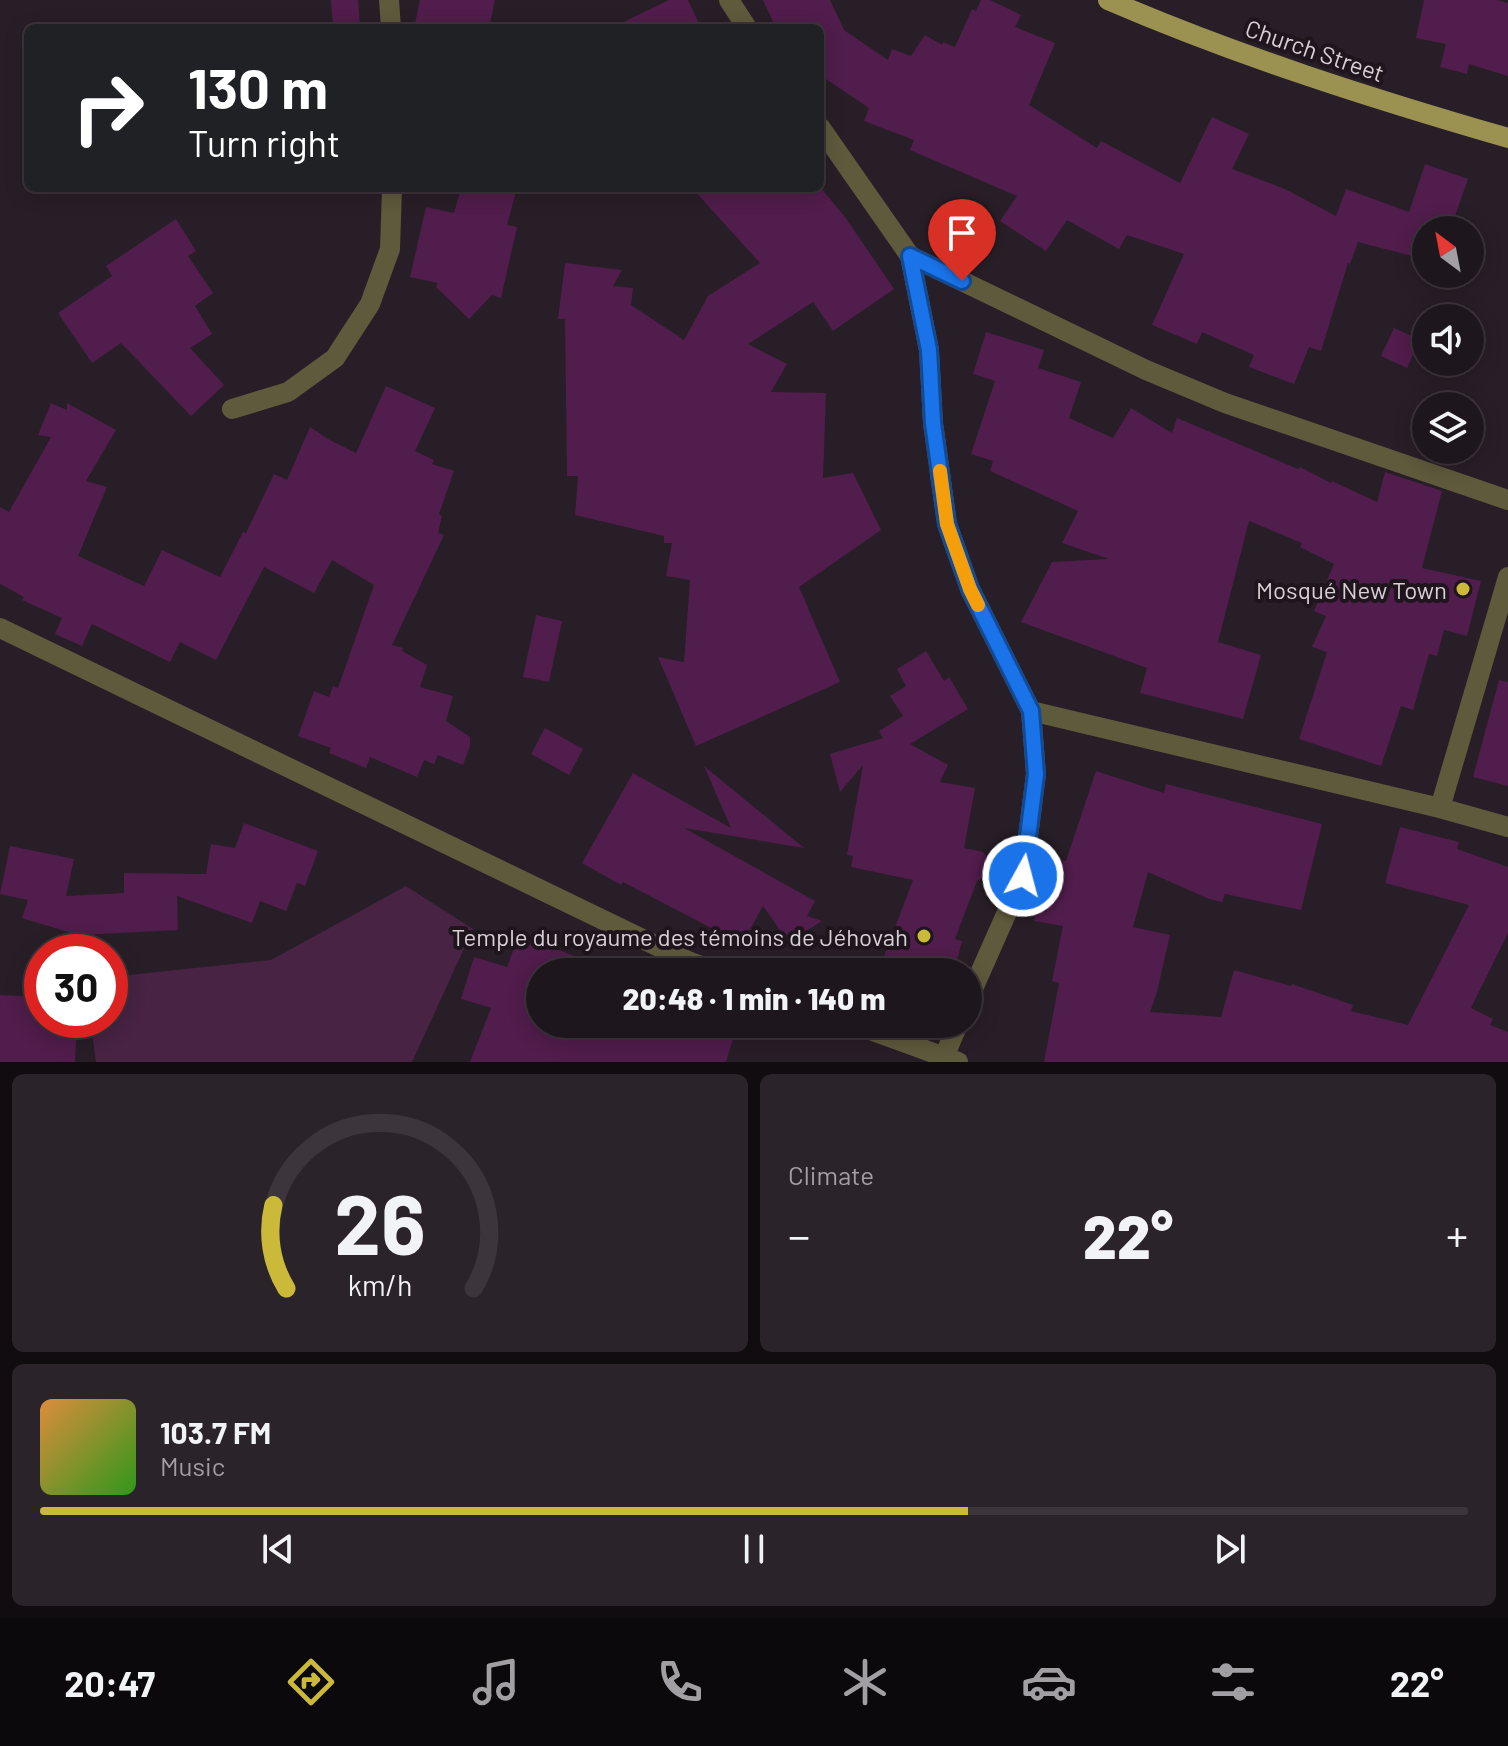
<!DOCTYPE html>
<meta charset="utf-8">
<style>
body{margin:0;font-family:Barlow,sans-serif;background:#2b232a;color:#f1f3f6;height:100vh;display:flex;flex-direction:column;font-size:30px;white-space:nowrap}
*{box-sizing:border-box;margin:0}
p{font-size:26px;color:#a19fa4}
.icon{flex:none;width:44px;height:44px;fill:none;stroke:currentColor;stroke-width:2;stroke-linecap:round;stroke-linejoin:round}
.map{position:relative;height:1062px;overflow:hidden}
.drawer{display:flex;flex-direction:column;gap:12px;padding:12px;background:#100c10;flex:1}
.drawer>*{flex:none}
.banner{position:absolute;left:24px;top:24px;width:800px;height:168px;border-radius:12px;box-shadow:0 4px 20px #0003,0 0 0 2px #3c353b;background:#202124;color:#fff;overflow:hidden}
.needle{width:52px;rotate:328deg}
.controls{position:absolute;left:1412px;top:216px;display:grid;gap:16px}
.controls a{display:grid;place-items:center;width:72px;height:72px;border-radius:50%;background:#1e161d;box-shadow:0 4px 20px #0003,0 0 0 2px #3c353b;font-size:40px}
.speed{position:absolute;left:24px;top:934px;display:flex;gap:16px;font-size:40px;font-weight:700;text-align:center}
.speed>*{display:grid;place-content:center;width:104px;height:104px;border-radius:50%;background:#1e161d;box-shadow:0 4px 20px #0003,0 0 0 2px #3c353b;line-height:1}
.speed .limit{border:12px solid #d22;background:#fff;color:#111}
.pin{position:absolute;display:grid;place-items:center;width:68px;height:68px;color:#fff;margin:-82px -34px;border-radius:50% 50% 50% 0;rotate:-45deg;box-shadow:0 0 8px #0007}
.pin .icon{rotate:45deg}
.me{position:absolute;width:88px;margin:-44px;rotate:7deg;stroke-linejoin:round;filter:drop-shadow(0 0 6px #0008)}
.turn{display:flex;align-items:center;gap:28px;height:168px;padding:0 32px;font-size:36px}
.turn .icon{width:104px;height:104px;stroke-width:2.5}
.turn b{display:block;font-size:56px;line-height:68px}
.big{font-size:60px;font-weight:800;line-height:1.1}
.drawer .widget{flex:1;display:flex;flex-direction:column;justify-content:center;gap:12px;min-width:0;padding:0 28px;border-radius:12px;background:#2b232a}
.drawer .dial{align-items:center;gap:0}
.dial svg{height:208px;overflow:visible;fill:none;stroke:#3c353b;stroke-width:7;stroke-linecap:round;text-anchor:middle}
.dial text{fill:#f1f3f6;stroke:none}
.song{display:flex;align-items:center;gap:24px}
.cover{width:96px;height:96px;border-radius:12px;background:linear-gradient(135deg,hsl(30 70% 55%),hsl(110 70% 35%))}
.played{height:8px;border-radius:4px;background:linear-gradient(90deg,#cbba39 65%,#3c353b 65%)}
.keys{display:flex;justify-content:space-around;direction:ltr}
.heat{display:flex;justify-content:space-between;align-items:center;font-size:44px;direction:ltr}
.drawer .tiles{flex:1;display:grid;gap:12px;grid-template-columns:1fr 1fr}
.widget:last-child{grid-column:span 2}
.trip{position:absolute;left:526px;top:958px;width:456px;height:80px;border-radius:40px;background:#1e161d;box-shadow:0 4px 20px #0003,0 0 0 2px #3c353b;font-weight:800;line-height:80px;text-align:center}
.tabs{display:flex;height:128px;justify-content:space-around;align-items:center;background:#0c090c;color:#a19fa4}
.tabs .icon{width:56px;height:56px}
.tabs .selected{color:#cbba39}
.tabs b{font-size:36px;color:#f1f3f6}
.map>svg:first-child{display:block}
</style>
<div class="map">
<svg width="1508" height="1062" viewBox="0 0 1508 1062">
<rect width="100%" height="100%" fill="#281e27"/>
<path fill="#482344" d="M406 886 473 929 412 1062H96L90 1020H110V977L271 960Z"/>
<g fill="#511d4c">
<path d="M331 0H358L360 28H333Z"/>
<path d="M420 0H495L489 28H414Z"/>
<path d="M669 0H688L701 28H611Z"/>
<path d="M763 0H830L844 30 888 60 892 49 911 56 925 35 942 45 943 42 955 47 972 9 976 11 981 0H990L1021 15 1015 27 1055 43 1029 105 1097 148 1101 141 1180 183 1212 117 1249 134 1232 169 1285 189 1336 216 1346 189 1409 212 1425 164 1468 179 1450 230H1426L1416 257 1358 242 1350 264 1348 263 1321 351 1309 347 1294 384 1249 367 1254 355 1202 332 1197 344 1152 325 1184 254 1127 235 1119 249 1067 220 1046 251 1000 221 1017 196 910 150 914 140 864 121 869 108 820 75V66L825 59 820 50V28H776Z"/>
<path d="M1424 0H1497L1508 3V76L1469 64 1467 74 1440 67 1446 44 1416 38Z"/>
<path d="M461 188H517L507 225 517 227 501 298 492 295 469 319 436 287 438 283 410 277 426 207 454 213Z"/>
<path d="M692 188H821L845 217 894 289 833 331 813 302 748 344 787 364 771 392 826 393 823 478 853 473 881 530 799 587 840 682 696 746 658 657 684 662 690 580 666 576 672 543H664V536L575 515 578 476H567L565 319H558L565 263 622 270 613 286 633 288 631 305 684 340 708 296 760 263Z"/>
<path d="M176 219 196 251 188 256 213 293 195 306 212 334 190 348 224 385 191 416 121 343 92 363 58 313 112 276 106 266Z"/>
<path d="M1394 328 1420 340 1407 368 1381 356Z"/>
<path d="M986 332 1044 350 1038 368 1081 382 1069 418 1113 438 1131 408 1172 433 1177 418 1298 469 1300 467 1331 483 1332 481 1377 502 1385 472 1442 491 1422 568 1481 581 1467 636 1444 630 1437 656 1429 654 1413 710 1401 706 1381 766 1299 739 1327 652 1312 647 1326 616 1314 611 1334 564 1300 547 1302 543 1249 521 1218 642 1261 655 1243 719 1140 693 1147 668 1021 622 1052 562 1109 559 1062 543 1078 511 990 471 993 461 971 454 995 381 973 374Z"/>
<path d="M386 386 435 408 415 451 434 460 432 464 454 471 439 514 442 516 438 533 444 535 392 645 403 648 402 651 427 665 420 687 453 696 446 721 470 737V746L463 765 438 755 434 764 424 760 417 777 370 757 366 768 329 753 331 748 298 736 314 691 329 697 333 686 338 688 374 585 332 560 314 593 264 567 216 660 180 642 170 662 92 624 82 646 55 634 62 618 22 600 24 597 0 584V507L9 512 51 437 38 435 51 403 67 410V403L116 430 86 481 107 487 78 556 144 586 162 550 220 577 243 532 246 533 274 474 287 480 310 427 328 439 356 453Z"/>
<path d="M536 615 562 621 549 682 523 677Z"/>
<path d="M926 651 944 681 949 677 968 709 910 744 948 765 940 782 975 788 964 848 983 852 996 869 977 881 955 939 962 941 954 972H894L880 967 913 880 851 867 853 856 847 855 863 765 840 792 830 754 883 738 879 731 903 716 890 696 906 686 897 669Z"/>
<path d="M1499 680 1508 682V786L1473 777Z"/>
<path d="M545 728 583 749 569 775 531 754Z"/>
<path d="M704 766 804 848 684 828 815 901 807 916 822 921 795 938 791 946 763 906 742 944 623 882 621 885 582 863 633 773 731 828Z"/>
<path d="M1096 771 1164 793 1166 784 1322 824 1301 910 1225 894 1222 902 1209 899 1148 872 1133 927 1170 935 1157 992 1150 1012 1221 1017 1234 970 1291 986 1292 984 1353 1005 1351 1011 1408 1025 1469 905 1385 883 1400 827 1459 842 1457 849 1508 867V933L1471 1008 1493 1019 1490 1025 1508 1032V1062H1044L1059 983 1052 981 1063 926 1034 921 1045 858 1066 861Z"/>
<path d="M244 823 318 851 305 886 297 883 286 911 260 901 252 923 177 896 178 930 78 935 22 918 28 900 0 894 10 846 74 859 66 896 124 893V873L206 874 211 844 235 848Z"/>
<path d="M519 935 609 969 608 972H540V1024H723L719 1034 733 1039 726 1062H470L491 1008 461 999 474 957 507 967Z"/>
<path d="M0 995 42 997V1020H77L75 1062H0Z"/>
</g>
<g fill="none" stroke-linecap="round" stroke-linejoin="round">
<g stroke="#5e5a3c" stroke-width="20">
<path d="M389 0 391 28"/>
<path d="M729 0 747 28"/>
<path d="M820 127 910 256 929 350 933 423 947 524 970 589 1031 711 1440 808 1508 827"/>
<path d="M910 256 1146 370 1225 403 1508 500"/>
<path d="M232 409 288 392 335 358 370 304 390 249 392 188"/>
<path d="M0 628 690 962 718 972"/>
<path d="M1440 808 1508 577"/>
<path d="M968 1000 1023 876 1036 774 1031 711"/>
<path d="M854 1024 958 1062"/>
<path d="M942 1062 958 1024"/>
</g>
<path stroke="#9b9252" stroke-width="20" d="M1108 0C1238 56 1373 99 1508 138"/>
</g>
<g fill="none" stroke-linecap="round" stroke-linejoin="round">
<defs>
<path id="route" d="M962 281 910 256 929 350 933 423 947 524 970 589 1031 711 1036 774 1023 876"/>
</defs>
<use href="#route" stroke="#114b97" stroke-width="20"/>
<use href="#route" stroke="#1a73e8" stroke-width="14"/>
<path stroke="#f59e0b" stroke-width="14" d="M940 471 947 524 970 589 978 605"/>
</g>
<g fill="#cbba39" stroke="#1f151d" stroke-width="3">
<circle cx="1463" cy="589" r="8"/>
<circle cx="924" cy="936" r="8"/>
</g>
<g text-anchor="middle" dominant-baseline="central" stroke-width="8" stroke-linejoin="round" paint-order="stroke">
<g font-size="24" fill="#d7d0d6" stroke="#1f151d">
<text transform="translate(1315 50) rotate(19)">Church Street</text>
</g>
<g font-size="24" fill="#d7d0d6" stroke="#1f151d" text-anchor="end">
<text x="1447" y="589">Mosqué New Town</text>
<text x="908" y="936">Temple du royaume des témoins de Jéhovah</text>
</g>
</g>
</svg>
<div class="controls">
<a><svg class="needle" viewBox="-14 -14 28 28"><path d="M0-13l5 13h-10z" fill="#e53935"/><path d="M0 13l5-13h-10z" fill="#a19fa4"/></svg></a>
<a><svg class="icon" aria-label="sound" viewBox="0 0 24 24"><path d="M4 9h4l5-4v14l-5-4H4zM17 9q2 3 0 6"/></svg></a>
<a><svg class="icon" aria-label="layers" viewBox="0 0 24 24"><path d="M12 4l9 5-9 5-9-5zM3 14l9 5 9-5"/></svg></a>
</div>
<div class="speed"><div class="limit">30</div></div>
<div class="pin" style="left:962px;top:281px;background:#d93025"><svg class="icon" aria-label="arrive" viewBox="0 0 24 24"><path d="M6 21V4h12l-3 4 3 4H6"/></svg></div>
<svg class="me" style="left:1023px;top:876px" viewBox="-20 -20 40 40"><circle r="17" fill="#1a73e8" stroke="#fff" stroke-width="3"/><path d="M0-11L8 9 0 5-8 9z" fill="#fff"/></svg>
<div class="trip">20:48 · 1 min · 140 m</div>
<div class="banner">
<div class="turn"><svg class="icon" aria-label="right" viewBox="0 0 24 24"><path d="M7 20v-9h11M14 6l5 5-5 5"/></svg><div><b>130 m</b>Turn right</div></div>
</div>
</div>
<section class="drawer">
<div class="tiles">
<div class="widget dial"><svg viewBox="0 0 100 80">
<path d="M14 69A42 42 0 1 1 86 69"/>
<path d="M14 69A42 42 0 0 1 9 37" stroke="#cbba39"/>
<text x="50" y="56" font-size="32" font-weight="700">26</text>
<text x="50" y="72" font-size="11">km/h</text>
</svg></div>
<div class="widget"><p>Climate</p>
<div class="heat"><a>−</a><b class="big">22°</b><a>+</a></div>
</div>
<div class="widget">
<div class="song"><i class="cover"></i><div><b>103.7 FM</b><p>Music</p></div></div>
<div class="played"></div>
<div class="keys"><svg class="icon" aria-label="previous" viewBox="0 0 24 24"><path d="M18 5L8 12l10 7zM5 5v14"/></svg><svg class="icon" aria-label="pause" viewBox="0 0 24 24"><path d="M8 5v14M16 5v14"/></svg><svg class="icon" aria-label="next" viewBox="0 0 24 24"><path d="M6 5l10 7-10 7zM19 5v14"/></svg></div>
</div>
</div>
</section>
<nav class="tabs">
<b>20:47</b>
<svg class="icon selected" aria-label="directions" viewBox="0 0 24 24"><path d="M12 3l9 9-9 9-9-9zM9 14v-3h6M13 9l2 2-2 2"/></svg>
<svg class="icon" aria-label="music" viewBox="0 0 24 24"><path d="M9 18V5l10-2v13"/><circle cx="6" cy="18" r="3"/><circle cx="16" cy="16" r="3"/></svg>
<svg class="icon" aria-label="phone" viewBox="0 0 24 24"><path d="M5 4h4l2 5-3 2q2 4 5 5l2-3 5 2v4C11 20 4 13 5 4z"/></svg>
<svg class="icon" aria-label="climate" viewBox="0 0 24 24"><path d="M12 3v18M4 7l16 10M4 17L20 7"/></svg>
<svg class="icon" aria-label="car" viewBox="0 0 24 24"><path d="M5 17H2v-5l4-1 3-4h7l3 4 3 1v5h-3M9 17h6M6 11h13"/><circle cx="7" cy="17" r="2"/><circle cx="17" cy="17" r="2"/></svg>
<svg class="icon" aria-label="filters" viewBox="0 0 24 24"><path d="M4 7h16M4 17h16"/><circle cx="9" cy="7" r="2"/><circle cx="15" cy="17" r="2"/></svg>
<b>22°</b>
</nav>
